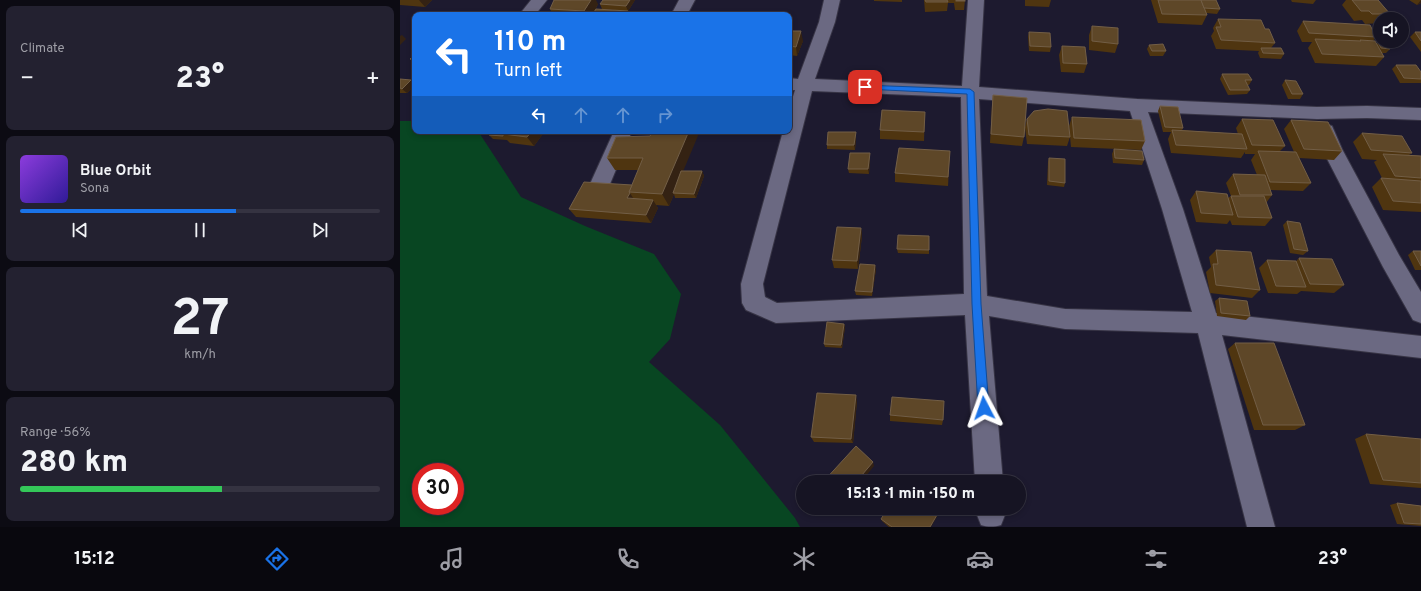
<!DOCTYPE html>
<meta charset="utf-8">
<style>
body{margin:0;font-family:Overpass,sans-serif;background:#232130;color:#f1f3f6;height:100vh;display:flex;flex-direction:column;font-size:15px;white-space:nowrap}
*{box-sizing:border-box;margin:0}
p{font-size:13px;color:#9e9ea6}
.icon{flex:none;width:22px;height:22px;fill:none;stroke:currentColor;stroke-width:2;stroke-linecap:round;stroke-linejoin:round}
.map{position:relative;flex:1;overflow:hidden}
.side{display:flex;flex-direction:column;gap:6px;padding:6px;background:#0c0b13;width:400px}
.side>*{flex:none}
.top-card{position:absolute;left:12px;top:12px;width:380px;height:122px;border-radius:8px;box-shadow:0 2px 6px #0003,0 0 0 1px #353341;background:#1a73e8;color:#fff;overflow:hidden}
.buttons{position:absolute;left:973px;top:12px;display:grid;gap:8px}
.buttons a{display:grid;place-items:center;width:36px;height:36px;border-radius:50%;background:#161423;box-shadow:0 2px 6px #0003,0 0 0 1px #353341;font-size:20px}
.speed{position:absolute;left:12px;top:463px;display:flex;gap:8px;font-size:20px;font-weight:700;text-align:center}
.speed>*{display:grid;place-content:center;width:52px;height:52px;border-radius:50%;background:#161423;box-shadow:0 2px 6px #0003,0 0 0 1px #353341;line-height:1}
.speed .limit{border:6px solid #d22;background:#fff;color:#111}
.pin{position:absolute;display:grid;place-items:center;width:34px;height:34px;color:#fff;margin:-17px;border-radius:8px;box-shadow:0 2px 6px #0006}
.me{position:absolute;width:44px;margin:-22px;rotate:356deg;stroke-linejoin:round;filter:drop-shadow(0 0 3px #0008)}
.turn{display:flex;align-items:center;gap:14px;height:84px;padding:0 16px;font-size:18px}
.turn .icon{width:52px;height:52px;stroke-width:2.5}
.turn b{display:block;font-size:28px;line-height:34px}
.lanes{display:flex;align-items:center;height:38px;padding:0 16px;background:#0003;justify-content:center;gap:20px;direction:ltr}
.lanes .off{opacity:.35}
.big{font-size:30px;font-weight:800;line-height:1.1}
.side .card{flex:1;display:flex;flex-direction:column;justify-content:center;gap:6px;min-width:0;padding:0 14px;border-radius:8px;background:#232130}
.side .dial{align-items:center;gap:0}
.dial b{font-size:52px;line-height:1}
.song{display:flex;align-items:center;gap:12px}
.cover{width:48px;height:48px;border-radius:6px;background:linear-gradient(135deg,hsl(270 70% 55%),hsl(250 70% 35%))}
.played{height:4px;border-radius:2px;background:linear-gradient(90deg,#1a73e8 60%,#353341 60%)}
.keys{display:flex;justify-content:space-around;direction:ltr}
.heat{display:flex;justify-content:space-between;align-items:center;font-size:22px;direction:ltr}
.charge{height:6px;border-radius:3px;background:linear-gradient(90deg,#34c759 56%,#353341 0)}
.trip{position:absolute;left:396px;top:475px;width:230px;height:40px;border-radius:20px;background:#161423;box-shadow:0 2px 6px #0003,0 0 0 1px #353341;font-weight:800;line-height:40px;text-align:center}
.dock{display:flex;height:64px;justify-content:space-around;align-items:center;background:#09080e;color:#9e9ea6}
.dock .icon{width:28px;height:28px}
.dock .active{color:#1a73e8}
.dock b{font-size:18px;color:#f1f3f6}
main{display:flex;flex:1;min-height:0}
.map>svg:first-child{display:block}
</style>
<main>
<section class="side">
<div class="card"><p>Climate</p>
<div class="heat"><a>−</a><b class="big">23°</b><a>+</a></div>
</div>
<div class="card">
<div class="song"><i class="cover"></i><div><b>Blue Orbit</b><p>Sona</p></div></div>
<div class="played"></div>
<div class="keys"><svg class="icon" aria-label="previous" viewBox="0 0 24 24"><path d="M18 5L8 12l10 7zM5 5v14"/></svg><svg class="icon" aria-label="pause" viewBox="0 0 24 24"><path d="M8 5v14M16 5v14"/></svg><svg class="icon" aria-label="next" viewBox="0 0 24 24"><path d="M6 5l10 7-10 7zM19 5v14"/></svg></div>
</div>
<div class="card dial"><b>27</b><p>km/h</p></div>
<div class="card"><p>Range · 56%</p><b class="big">280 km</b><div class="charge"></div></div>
</section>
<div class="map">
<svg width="1021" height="527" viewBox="0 0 1021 527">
<rect width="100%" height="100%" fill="#1d1a2f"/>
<path fill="#084622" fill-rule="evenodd" d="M0 121H15V131H78L121 197 185 226 254 254 281 294 270 339 249 362 320 425 395 518 400 527H0ZM21 472H55V506H21Z"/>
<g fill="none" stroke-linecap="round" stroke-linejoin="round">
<defs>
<g id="minor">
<path d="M131 0H147L135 15H119Z"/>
<path d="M279 0H295L287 15H271Z"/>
<path d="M424 0H440L435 22 415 79 562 86 568 0H584L579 87 737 99 917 107 967 106 1021 108V120L967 118 917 119 748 112 783 209 816 313 1021 336V358L822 335 875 527H847L798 333 665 329 589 316 603 482H575L565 315 376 323 346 310 342 303 341 284 383 131H389V110L395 90H389V78L398 79 419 22ZM412 91 561 97 564 294 377 303 365 297 363 284ZM579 99 730 111 762 209 792 312 665 309 587 296Z"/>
<path d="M925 124 932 126 942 149 999 255 1021 292V323L1013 320 983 267 922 149 916 131 918 126Z"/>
<path d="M214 131H232L210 184 207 189 200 192 193 189 190 184Z"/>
<path d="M577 508H605V515L601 525C594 527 588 527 581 525L577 515Z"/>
</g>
</defs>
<use href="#minor" stroke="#373445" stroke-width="2"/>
<use href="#minor" fill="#6b6982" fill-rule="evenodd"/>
</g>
<g fill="#4f3510">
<path d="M0 0H32L25 7 0 5Z"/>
<path d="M235 0 228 11 202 9 200 4Z"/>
<path d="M474 0H502V2L474 1Z"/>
<path d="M524 0H565L564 10H555L554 3H548L547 11 525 12Z"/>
<path d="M625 0H651L649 7 625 6Z"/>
<path d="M751 0H816L820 9 817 14 806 13 807 15 802 25 758 23Z"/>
<path d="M891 0H916L913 4 892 2Z"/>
<path d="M946 0H978L990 14 986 19H980V23L965 24 962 20 954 21 942 5Z"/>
<path d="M1009 0H1021V3L1017 5Z"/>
<path d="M198 4 193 14 229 15H128H153L150 9Z"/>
<path d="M818 19 865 29 875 43 871 48 884 54 881 59 860 58 858 53 859 51 816 49 811 36 814 31 813 28Z"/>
<path d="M903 21 976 37 973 41 977 44 978 42 990 49 986 53H982L984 57 976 66 915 63 908 48 912 42H902L897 31Z"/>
<path d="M692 26 718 44 715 53 689 50V35Z"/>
<path d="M389 31 403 41 397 56 389 55Z"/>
<path d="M629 32 651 47 650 52 629 51 628 37Z"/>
<path d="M1015 32H1021V52L1010 37Z"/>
<path d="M749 45 766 51 763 56H750L747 49Z"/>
<path d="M662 46 687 64 684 73 661 72 659 55Z"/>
<path d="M15 55V65L10 59Z"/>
<path d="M996 65 1021 72V83H1000L992 69Z"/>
<path d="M822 74 852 80 849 85H847L850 90 847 94 828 95 820 79Z"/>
<path d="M0 79 11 80 14 84 15 83V91L12 88 7 93H0Z"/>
<path d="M885 80 903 94 900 99H888L882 85Z"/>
<path d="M593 95 625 127 627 119 670 137 667 146 627 144 625 128 624 137 622 146 590 143 592 104Z"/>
<path d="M760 106 783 128 782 130 838 134 836 128 842 119 885 146 880 151 894 152 884 129 891 120 942 151 934 160 899 158 911 183 903 191 870 190 872 195 866 203 872 218 865 226 832 225 830 220 827 224 796 222 790 200 796 191 828 198 831 196 826 183 833 174 857 175 851 160 855 154H845V152L841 158 771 153 768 139 771 132H763L758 111Z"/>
<path d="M525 112 524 141 480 139V130Z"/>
<path d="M672 117 745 141 741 150 671 147 669 126Z"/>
<path d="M92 131H145L134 146 110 143 107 140 93 139 89 135Z"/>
<path d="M962 133 1012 153 1009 155 1021 156V212L983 210 972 187 981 178H982L974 162 977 160 962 159 953 142Z"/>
<path d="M216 137 283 171H302L304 176 296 198H275L274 194 269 206 256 205 258 208 251 223 176 217 169 209 232 185 238 170H215L207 158Z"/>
<path d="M456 137 455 150 427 149V145Z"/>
<path d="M714 149 744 160 742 165 713 163 712 154Z"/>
<path d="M550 151 548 186 495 182V173Z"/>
<path d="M470 157 469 174 449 173 448 169Z"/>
<path d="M649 158 665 183 664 187 647 185 648 162Z"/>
<path d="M887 221 908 251 903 255 890 253 883 225Z"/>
<path d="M461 228 462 236 458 269 434 268 432 260Z"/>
<path d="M497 249 529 250V254L498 253Z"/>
<path d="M816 250 860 290 852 298 810 293 806 272 811 267 809 257Z"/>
<path d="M1013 251H1021V270H1015L1008 255Z"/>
<path d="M899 258 944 285 934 293 901 291 897 294 868 293 859 268 867 260 896 261Z"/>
<path d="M476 269 472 296 456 295 455 291Z"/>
<path d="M819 298 850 316 846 320 817 316 815 301Z"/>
<path d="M444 324 445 327 442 348 425 347 424 344Z"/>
<path d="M835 343 905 425 895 430H854L828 349Z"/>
<path d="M457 401 453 443 414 442 411 437Z"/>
<path d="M490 415 543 420 542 425 490 421Z"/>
<path d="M966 434 1021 439V488L970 484 955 439Z"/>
<path d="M997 503 1021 506V526L997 524 990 505Z"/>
<path d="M481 519 531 527H489L482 521Z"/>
</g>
<g fill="#342213">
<path d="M19 0H32L25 7Z"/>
<path d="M191 0H196L198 4 192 15H186L184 11Z"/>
<path d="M230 0H235L228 11 226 6Z"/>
<path d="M1021 0V3L1017 5Z"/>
<path d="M228 11 229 15H225Z"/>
<path d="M401 31 403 41 397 56 396 47Z"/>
<path d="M2 35 6 39 0 45V36Z"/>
<path d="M11 80 15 84 11 87 12 88 7 93 2 89Z"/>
<path d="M132 131H145L134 146 127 137Z"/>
<path d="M289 131H300L274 193H273L274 194 269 206 262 194Z"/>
<path d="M456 132V137L455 150 454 145Z"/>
<path d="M470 153V157L469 174 468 169Z"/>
<path d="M302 171 304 176 296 198 294 194Z"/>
<path d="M230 193 235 201 227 198Z"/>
<path d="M253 200 258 208 251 223 246 215Z"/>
<path d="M461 228 462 236 458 269 457 261Z"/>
<path d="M475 265 476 269 472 296V292Z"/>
<path d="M444 324 445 327 442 348 441 345Z"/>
<path d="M456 395 457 401 453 443 451 439Z"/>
<path d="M473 462 474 466 461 482H456Z"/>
<path d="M541 508H542L531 527H530Z"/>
</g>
<g fill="#5e4728" stroke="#725e46">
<path d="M154 0H191L184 11 150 9Z"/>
<path d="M203 0H230L226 6 200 4Z"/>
<path d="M525 0H547L548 2H526Z"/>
<rect x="556" y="0" width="9" height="1"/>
<path d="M758 0H801L807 15 762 14Z"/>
<path d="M801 0H816L820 9 804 8Z"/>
<path d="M952 0H978L990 14H972L969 11H961Z"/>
<path d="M196 9 228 11 225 15H192Z"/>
<path d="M130 12 155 15H128Z"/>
<path d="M818 19 861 20 865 29H869L875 43 821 40 816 27H821Z"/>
<path d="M903 21 970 25 976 37 909 33Z"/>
<path d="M692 26 718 28V44L692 41Z"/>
<path d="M389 31H401L396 47 389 46Z"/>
<path d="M629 32 650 33 651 47 630 46Z"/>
<path d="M1015 32H1021V41Z"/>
<path d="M915 39 961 41 960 40 975 41 984 57 922 54Z"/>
<path d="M978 42 987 43 990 49 981 48Z"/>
<path d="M763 44 766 51H752L749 45Z"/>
<path d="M662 46 685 47 687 64 663 63Z"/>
<path d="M861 48H881L884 54 863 53Z"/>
<path d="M15 55V60L10 59Z"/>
<path d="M996 65H1016L1021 72V79L1004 78Z"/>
<path d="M822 74H848L852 80H845L850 90H830Z"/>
<path d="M0 79 11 80 2 89 0 88Z"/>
<path d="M885 80 896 81 903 94H892Z"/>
<path d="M15 83V88L11 87Z"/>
<path d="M593 95 627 98 624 137 591 134Z"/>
<path d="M760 106 778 107 783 128 765 127Z"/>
<path d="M648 109 667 111 670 137 629 135 627 119 634 111Z"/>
<path d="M482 110 525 112 524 132 480 130Z"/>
<path d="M672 117 741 120 745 141 674 138Z"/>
<path d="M842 119 873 120 885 146 852 145Z"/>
<path d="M891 120 928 122 942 151 904 149Z"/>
<path d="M772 130 842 134 847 149 776 145Z"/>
<path d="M92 131H105L103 134V136L89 135Z"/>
<path d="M105 131H132L127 137 103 134Z"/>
<path d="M254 131H289L262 194 229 192 243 158H207L216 137 250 136Z"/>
<path d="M428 132H456L454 145H427Z"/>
<path d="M962 133 1002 136 1012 153 971 150Z"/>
<path d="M499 148 550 151 548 177 495 173Z"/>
<path d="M714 149 742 151 744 160 715 158Z"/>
<path d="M858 151 896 152 911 183 870 182Z"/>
<path d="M450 153H470L468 169H448Z"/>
<path d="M983 154 1021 156V178L995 176Z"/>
<path d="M649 158 665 159V183L649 181Z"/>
<path d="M281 171H302L294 194 273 193Z"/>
<path d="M833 174 865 175 872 195H840Z"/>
<path d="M981 178 1021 181V203L993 201Z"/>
<path d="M184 182 232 185 229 192 230 193 227 198 253 200 246 215 169 209Z"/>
<path d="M796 191 827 194 833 215 801 213Z"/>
<path d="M831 196H864L872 218 838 217Z"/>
<path d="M887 221 900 223 908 251 894 249Z"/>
<path d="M437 227 461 228 457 261 432 260Z"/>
<path d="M498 235 529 236V250L497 249Z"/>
<path d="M816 250 851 252 860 290 816 285 813 264H818Z"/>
<path d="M1013 251H1021V266Z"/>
<path d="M899 258 932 259 944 285 910 284Z"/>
<path d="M867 260 896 261 906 287 876 286Z"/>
<path d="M460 264 475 265 472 292 455 291Z"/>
<path d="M819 298 847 301 850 316 821 313Z"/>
<path d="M427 322 444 324 441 345 424 344Z"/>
<path d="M835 343H874L905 425H863Z"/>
<path d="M417 393 456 395 451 439 411 437Z"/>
<path d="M492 397 544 401 543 420 490 415Z"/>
<path d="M966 434 1021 439V483L983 480Z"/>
<path d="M456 446 473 462 456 482H423Z"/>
<path d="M506 479 510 482H505Z"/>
<path d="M997 503 1021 506V524L1004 523Z"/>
<path d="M488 508H541L530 527H492L481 519Z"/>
</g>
<path fill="#1a73e8" stroke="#114b97" d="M462 85 570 89 574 92 581 304 589 408 587 411 584 413 580 411 578 408 572 304 567 94 465 89 461 87Z"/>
</svg>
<div class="buttons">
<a><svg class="icon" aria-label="sound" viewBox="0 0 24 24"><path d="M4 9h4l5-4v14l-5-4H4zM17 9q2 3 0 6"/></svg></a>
</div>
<div class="speed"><div class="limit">30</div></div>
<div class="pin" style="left:465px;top:87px;background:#d93025"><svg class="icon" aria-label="arrive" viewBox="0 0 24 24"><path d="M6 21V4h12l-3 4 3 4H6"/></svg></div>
<svg class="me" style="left:584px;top:408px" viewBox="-20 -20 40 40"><path d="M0-17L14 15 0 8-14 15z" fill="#1a73e8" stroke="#fff" stroke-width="4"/></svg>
<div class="trip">15:13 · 1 min · 150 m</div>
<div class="top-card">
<div class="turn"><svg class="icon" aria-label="left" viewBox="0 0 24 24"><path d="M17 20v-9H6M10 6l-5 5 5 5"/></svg><div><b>110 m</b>Turn left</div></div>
<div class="lanes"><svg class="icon" aria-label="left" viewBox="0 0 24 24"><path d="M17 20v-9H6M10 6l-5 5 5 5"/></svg><svg class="icon off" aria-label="ahead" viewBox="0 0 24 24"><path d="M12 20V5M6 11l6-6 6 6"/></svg><svg class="icon off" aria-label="ahead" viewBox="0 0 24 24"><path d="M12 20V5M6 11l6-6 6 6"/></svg><svg class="icon off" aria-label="right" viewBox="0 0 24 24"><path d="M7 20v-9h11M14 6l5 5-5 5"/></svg></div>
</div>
</div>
</main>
<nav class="dock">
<b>15:12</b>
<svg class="icon active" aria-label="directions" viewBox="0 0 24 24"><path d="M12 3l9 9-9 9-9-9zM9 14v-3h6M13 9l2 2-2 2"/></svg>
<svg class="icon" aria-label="music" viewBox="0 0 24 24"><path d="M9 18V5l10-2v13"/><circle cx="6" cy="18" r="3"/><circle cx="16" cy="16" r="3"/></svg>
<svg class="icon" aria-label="phone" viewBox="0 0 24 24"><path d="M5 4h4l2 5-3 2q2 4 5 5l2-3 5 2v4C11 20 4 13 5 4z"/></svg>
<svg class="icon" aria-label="climate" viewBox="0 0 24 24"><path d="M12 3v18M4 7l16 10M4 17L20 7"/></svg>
<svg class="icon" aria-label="car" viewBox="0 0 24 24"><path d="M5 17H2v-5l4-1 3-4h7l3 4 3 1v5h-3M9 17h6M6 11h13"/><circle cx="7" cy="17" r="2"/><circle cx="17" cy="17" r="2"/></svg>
<svg class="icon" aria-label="filters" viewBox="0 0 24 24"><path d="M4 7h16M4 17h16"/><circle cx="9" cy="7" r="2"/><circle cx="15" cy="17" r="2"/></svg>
<b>23°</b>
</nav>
